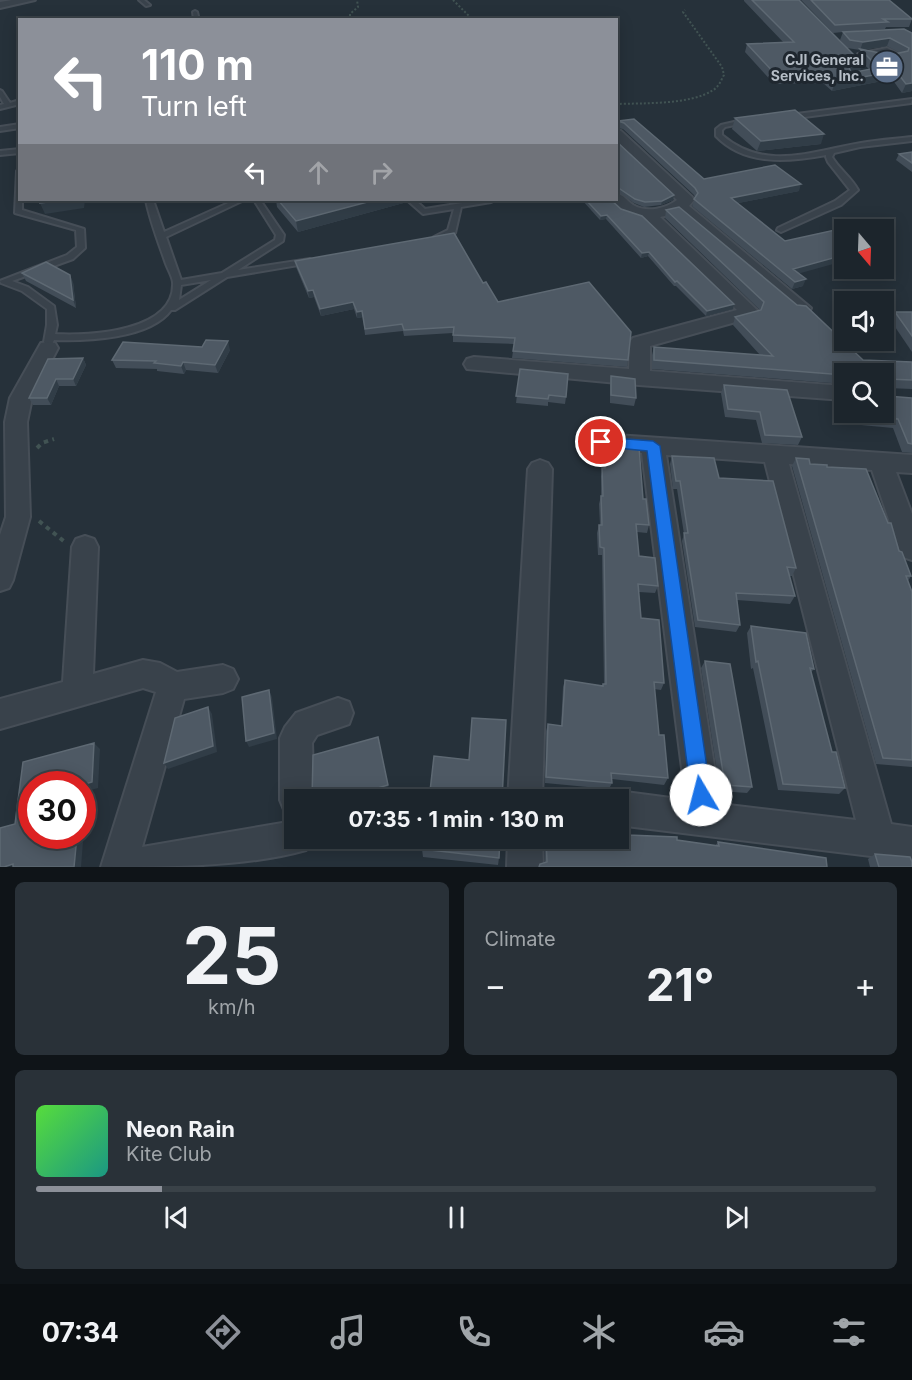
<!DOCTYPE html>
<meta charset="utf-8">
<style>
body{margin:0;font-family:Inter,sans-serif;background:#293138;color:#f1f3f6;height:100vh;display:flex;flex-direction:column;font-size:22px;white-space:nowrap}
*{box-sizing:border-box;margin:0}
p{font-size:20px;color:#a0a5a9}
.icon{flex:none;width:33px;height:33px;fill:none;stroke:currentColor;stroke-width:2;stroke-linecap:round;stroke-linejoin:round}
.map{position:relative;height:867px;overflow:hidden}
.sheet{display:flex;flex-direction:column;gap:15px;padding:15px;background:#0f1418;flex:1}
.sheet>*{flex:none}
.hud{position:absolute;left:18px;top:18px;width:600px;height:183px;border-radius:0px;box-shadow:0 3px 15px #0003,0 0 0 2px #3a4248;background:#8c9099;color:#fff;overflow:hidden}
.needle{width:39px;rotate:161deg}
.controls{position:absolute;left:834px;top:219px;display:grid;gap:12px}
.controls a{display:grid;place-items:center;width:60px;height:60px;border-radius:0px;background:#1c252c;box-shadow:0 3px 15px #0003,0 0 0 2px #3a4248;font-size:30px}
.speed{position:absolute;left:18px;top:771px;display:flex;gap:12px;font-size:30px;font-weight:700;text-align:center}
.speed>*{display:grid;place-content:center;width:78px;height:78px;border-radius:50%;background:#1c252c;box-shadow:0 3px 15px #0003,0 0 0 2px #3a4248;line-height:1}
.speed .limit{border:9px solid #d22;background:#fff;color:#111}
.pin{position:absolute;display:grid;place-items:center;width:51px;height:51px;color:#fff;margin:-26px;border:3px solid #fff;border-radius:50%;box-shadow:0 2px 6px #0007}
.me{position:absolute;width:66px;margin:-33px;rotate:352deg;stroke-linejoin:round;filter:drop-shadow(0 0 4px #0008)}
.turn{display:flex;align-items:center;gap:21px;height:126px;padding:0 24px;font-size:27px}
.turn .icon{width:78px;height:78px;stroke-width:2.5}
.turn b{display:block;font-size:42px;line-height:51px}
.lanes{display:flex;align-items:center;height:57px;padding:0 24px;background:#0003;justify-content:center;gap:30px;direction:ltr}
.lanes .off{opacity:.35}
.big{font-size:45px;font-weight:700;line-height:1.1}
.sheet .widget{flex:1;display:flex;flex-direction:column;justify-content:center;gap:9px;min-width:0;padding:0 21px;border-radius:9px;background:#293138}
.sheet .dial{align-items:center;gap:0}
.dial b{font-size:78px;line-height:1}
.song{display:flex;align-items:center;gap:18px}
.cover{width:72px;height:72px;border-radius:9px;background:linear-gradient(135deg,hsl(110 70% 55%),hsl(170 70% 35%))}
.played{height:6px;border-radius:3px;background:linear-gradient(90deg,#8c9099 15%,#3a4248 15%)}
.keys{display:flex;justify-content:space-around;direction:ltr}
.heat{display:flex;justify-content:space-between;align-items:center;font-size:33px;direction:ltr}
.sheet .tiles{flex:1;display:grid;gap:15px;grid-template-columns:1fr 1fr}
.widget:last-child{grid-column:span 2}
.trip{position:absolute;left:284px;top:789px;width:345px;height:60px;border-radius:0px;background:#1c252c;box-shadow:0 3px 15px #0003,0 0 0 2px #3a4248;font-weight:700;line-height:60px;text-align:center}
.dock{display:flex;height:96px;justify-content:space-around;align-items:center;background:#0b0f12;color:#a0a5a9}
.dock .icon{width:42px;height:42px}
.dock .selected{color:#8c9099}
.dock b{font-size:27px;color:#f1f3f6}
.map>svg:first-child{display:block}
</style>
<div class="map">
<svg width="912" height="867" viewBox="0 0 912 867">
<rect width="100%" height="100%" fill="#26313a"/>
<g fill="none" stroke-linecap="round" stroke-linejoin="round">
<defs>
<g id="service">
<path d="M139 0H144L150 5 146 6Z"/>
<path d="M195 11 197 12 199 20H194L193 12Z"/>
<path d="M887 48 904 57 893 59V57L895 56 886 52 861 56 858 54Z"/>
<path d="M0 90 2 91 10 103 20 100V104L0 109V105L4 104 0 97Z"/>
<path d="M912 99 911 103 789 119 786 117 789 115Z"/>
<path d="M747 119 749 120V122L725 127 722 130V135C765 172 812 151 861 143 878 140 895 139 912 137V141L860 147 834 153 832 157C839 169 851 177 858 190L841 205 781 232 777 230 778 228 835 201 850 190 828 162 826 157V155C788 162 745 166 716 136V129L721 125Z"/>
<path d="M20 124V128L0 131V127Z"/>
<path d="M20 149V153L0 155V151Z"/>
<path d="M20 169V200H22V210L84 229 85 248 73 259 12 281 28 287 54 306 57 325 55 334C89 336 176 332 173 282 172 275 167 268 165 261 158 241 150 220 146 200H153L164 232 235 200H244L166 237 181 280 222 273 275 240 276 235 254 200H260L284 235 283 241 238 270 310 259 314 261 310 263 227 277 175 310H171C150 339 86 341 54 340L52 344H46L44 342 47 325V309L22 291 1 283 0 281 67 255 77 247 76 230 15 213 17 171ZM211 280 179 300 181 285Z"/>
<path d="M407 200H415L425 209 481 200H495L491 202 461 207 455 233 437 241 433 239 434 237 448 230 454 209 423 214Z"/>
</g>
<g id="minor">
<path d="M12 0H35L0 8V2Z"/>
<path d="M616 130 621 131 692 197 694 200 689 206 811 308 809 312H795L678 213 660 217 759 312 757 316 650 346V371L844 386V400L639 385 467 369 464 364 467 359 474 357 629 369 630 342 633 338 737 310 642 218 621 211 609 200H616V193C624 195 627 201 633 205 646 213 665 209 677 200L616 142Z"/>
<path d="M48 342 55 343 58 348 32 398 27 422 30 517 13 580 9 588 0 591V535L6 517 5 422 10 398 41 343Z"/>
<path d="M601 434 912 455V473L896 472 912 514V560L903 557 899 549 872 470 789 464 891 824 912 827V861L618 825V800H605L606 796 618 791 686 800 642 453 593 448 590 442 593 436ZM666 455 765 462 856 820 720 804Z"/>
<path d="M540 460 548 463 552 469 542 800H508L528 469 532 463Z"/>
<path d="M85 536 94 539 98 547 93 674 143 660 160 663 177 672 223 665 233 669 238 679 233 689 223 693 184 699 142 847 294 821V838H311L306 850C247 867 165 867 101 867L156 692 143 688 0 729V699L63 682 72 547 76 539Z"/>
<path d="M338 698 349 702 353 713 349 724 317 735 312 743 314 800H294V815L285 812 280 800V738L285 727 296 713Z"/>
<path d="M508 838H542L543 867H507Z"/>
</g>
</defs>
<use href="#service" stroke="#464e57" stroke-width="4"/>
<use href="#minor" stroke="#464e57" stroke-width="4"/>
<g stroke="#415353" stroke-width="2" stroke-dasharray="2 2" stroke-linecap="butt">
<path d="M453 0 473 20"/>
<path d="M350 20V14L358 7 357 0"/>
<path d="M616 104C642 103 691 105 713 90 719 87 721 80 724 75L722 67 683 12 685 10"/>
</g>
<g stroke="#415353" stroke-width="4" stroke-dasharray="4.5 4.5" stroke-linecap="butt">
<path d="M37 448 42 443 54 439"/>
<path d="M39 521 66 543"/>
</g>
<use href="#service" fill="#39424b" fill-rule="evenodd"/>
<use href="#minor" fill="#39424b" fill-rule="evenodd"/>
</g>
<g fill="#424d58" fill-rule="evenodd">
<path d="M744 0H799L860 71 869 69 857 58 860 50 847 48 840 40 843 32 833 33 801 0H889L912 19 909 27H886L885 29 843 32 912 33V91L902 93 892 79 832 91 823 83 774 84 745 52 747 44 784 43 744 1ZM887 46 900 53 890 55 861 50Z"/>
<path d="M735 118 821 144 757 151 732 129Z"/>
<path d="M634 119 704 179 799 191 738 203 799 274 803 286 792 289 692 206 695 198 694 195 623 129 617 128 618 121Z"/>
<path d="M616 141 674 195 673 200 661 205 644 207 634 203 617 191Z"/>
<path d="M912 152V172L896 160 899 154Z"/>
<path d="M276 200H407V202L298 232 277 207Z"/>
<path d="M582 200H611L734 304 733 309 706 316 676 286H674L648 256 641 258 606 219 600 220Z"/>
<path d="M666 210 863 360 912 362V389L887 388V396L912 398V453L902 452 893 428 850 424 846 412H884V374H844V386V384L652 369V355L654 347 760 355 733 325 735 317 760 310 665 218Z"/>
<path d="M295 261 483 283 498 302 628 360 627 367 512 358 514 344 453 342V333L404 336 403 331 365 335 363 317 357 318 354 309 321 316 314 297 309 298 296 267Z"/>
<path d="M22 273 73 282 76 308 26 281Z"/>
<path d="M895 312H912V352L891 321Z"/>
<path d="M230 350 218 373 186 370 184 374 157 371V369L116 368 112 360Z"/>
<path d="M83 358 86 365 76 386H59L51 405H33L29 398Z"/>
<path d="M520 369 566 397 565 404 548 402V406L516 403Z"/>
<path d="M611 376 636 398 634 406 610 403V385Z"/>
<path d="M724 385 802 437 798 445 762 443 756 420 725 417 721 393Z"/>
<path d="M844 397V410L842 402Z"/>
<path d="M604 443 643 499 649 525 647 533 637 532 639 556 658 586 655 593 639 592 641 618 664 683 661 690 654 689 659 735 668 778 664 785 612 779V783L609 789 545 783 546 731 548 724 561 726 563 687 565 680 602 686 603 684H604L602 555H598L597 533 599 525H600L599 504 601 496V476L603 468V451Z"/>
<path d="M672 456 719 478 796 568 792 576H789L795 596 790 604 737 600 740 625 736 632 695 627 682 541 684 534 677 489H673L670 464Z"/>
<path d="M796 458 810 464 827 467 899 551 911 576 908 581 912 592V767L876 764 792 466Z"/>
<path d="M751 626 814 669 811 672 832 752 845 788 839 794 778 790 753 668 751 669 747 633Z"/>
<path d="M705 661 752 787 747 793 720 791 701 668Z"/>
<path d="M628 835 677 840 715 846 718 842 827 867H539L540 864 545 862 544 838H618Z"/>
<path d="M422 849 499 858 498 865 423 857Z"/>
<path d="M875 854 912 867H870L868 859Z"/>
</g>
<g fill="#313d47">
<path d="M890 38 887 46 860 50 863 42Z"/>
<path d="M863 64 859 73 846 76 849 67Z"/>
<path d="M896 71 892 79 832 91 835 82Z"/>
<path d="M912 83V91L902 93 906 84Z"/>
<path d="M824 134 821 144 757 151 761 141Z"/>
<path d="M801 184 799 191 729 205 731 198Z"/>
<path d="M674 195 673 200 661 205 662 201Z"/>
<path d="M67 200H85L84 208 45 214 40 203Z"/>
<path d="M375 200H407V202L298 232 296 221Z"/>
<path d="M607 215 606 219 600 220 601 216Z"/>
<path d="M649 252 648 256 641 258 642 253Z"/>
<path d="M844 255V261L790 276 793 269Z"/>
<path d="M70 275 73 282 76 308 73 300Z"/>
<path d="M806 279 803 286 792 289 795 282Z"/>
<path d="M313 290 314 297 309 298 308 291Z"/>
<path d="M353 302 354 309 321 316 320 309Z"/>
<path d="M734 304 733 309 706 316 707 311Z"/>
<path d="M362 311 363 317 357 318V312Z"/>
<path d="M228 341 230 350 218 373 215 365Z"/>
<path d="M83 358 86 365 76 386 73 379Z"/>
<path d="M183 362 186 370 184 374 181 366Z"/>
<path d="M56 379 59 386 51 405 47 398Z"/>
<path d="M269 690 272 697 277 739 249 747 246 741Z"/>
<path d="M208 707 212 714 217 752 168 769 164 763Z"/>
<path d="M94 743 100 749 98 788 87 791 81 867H74L77 836H82V785Z"/>
<path d="M388 785 389 791 360 800H337Z"/>
</g>
<g fill="#4e5964" stroke="#5e6973" stroke-width="1.5">
<path d="M752 0H799L863 64 849 67 851 73 876 68V65L860 49 890 55 908 51 909 48 890 38 863 42 850 40 843 32 904 29 912 33V83L906 84 896 71 835 82 826 74 777 76 747 44 794 42Z"/>
<path d="M811 0H889L912 19H883L888 22 835 25Z"/>
<path d="M795 110 824 134 761 141 735 118Z"/>
<path d="M634 119 704 179 775 165 801 184 731 198 785 241 835 230 844 237V255L793 269 806 279 795 282 694 199 698 193 695 188 624 123 618 121Z"/>
<path d="M616 141 674 195 662 201 645 202 635 199 617 187H616Z"/>
<path d="M912 152V163L899 154Z"/>
<path d="M41 200H67L40 203Z"/>
<path d="M278 200H375L296 221Z"/>
<path d="M586 200H611L621 209 642 216 734 304 707 311 677 281 675 282 649 252 642 253 607 215 601 216Z"/>
<path d="M679 207 797 305 806 306 863 360 912 362V380L887 379V396L912 398V444L908 443 898 419 854 416 853 412H884V374H844V375L654 360V347L773 356 735 317 761 310 764 302 666 210Z"/>
<path d="M454 233 483 283 486 282 498 302 589 282 631 332 628 360 513 351 515 338 453 335 454 327 404 330 402 324 365 329 362 311 357 312 353 302 320 309 313 290 308 291 295 261Z"/>
<path d="M46 262 70 275 73 300 22 273Z"/>
<path d="M895 312H912V336Z"/>
<path d="M206 340 228 341 215 365 183 362 181 366 154 363 156 361 112 360 123 342 202 347Z"/>
<path d="M83 358 73 379H56L47 398H29L48 359Z"/>
<path d="M520 369 568 374 566 397 549 395 548 399 516 396Z"/>
<path d="M611 376 635 379 636 398 611 395Z"/>
<path d="M724 385 787 390 802 437 765 435 760 412 728 409Z"/>
<path d="M604 443 639 447 643 499H646L649 525 636 524 639 556 655 558 658 586 638 584 641 618 659 620 664 683 654 682 659 735H664L668 778 611 773 612 783 546 777 548 724 562 726 565 680 603 686V684H606L604 548 600 547 599 525H602L601 496H603L602 468H605Z"/>
<path d="M672 456 714 458 719 478 773 481 796 568 787 567 795 596 736 593 740 625 698 620 684 533H688L680 481H676Z"/>
<path d="M796 458 809 459 810 464 827 465V467L866 469 888 523H891L899 551 902 552 911 576H906L912 592V760L883 758Z"/>
<path d="M751 626 806 633 814 669 810 668 832 752H836L845 788 783 784 758 661 756 662Z"/>
<path d="M705 661 730 664 752 787 725 785Z"/>
<path d="M269 690 274 733 246 741 242 697Z"/>
<path d="M208 707 213 746 164 763 175 718Z"/>
<path d="M472 718 506 720 502 800H429L434 756 469 760Z"/>
<path d="M378 737 388 785 337 800H312L313 755Z"/>
<path d="M94 743 92 782 82 785 32 784V836H77L74 867H13V864L4 867H0V828L15 824 23 762Z"/>
<path d="M618 826 628 827V835L677 837V840L719 846 718 842 826 858 827 867H539L540 864 547 862 546 838H618Z"/>
<path d="M424 838H500L499 858 422 849Z"/>
<path d="M875 854 910 857 912 862V867H879Z"/>
</g>
<path fill="#1a73e8" stroke="#114b97" stroke-width="1.5" d="M601 437 653 441 660 446 711 795 708 802 701 805 694 802 691 795 647 451 596 446 594 442 596 439Z"/>
<defs>
<symbol id="office-disc" viewBox="-11 -11 22 22"><circle r="9.5" fill="#5c6f8a" stroke="#1f272f"/><path d="M-6-3h4V-5.5h4V-3h4V5H-6ZM-1-4.5V-3h2v-1.5ZM-6 0V1H6V0Z" fill="#fff"/></symbol>
</defs>
<g fill-rule="evenodd">
<use href="#office-disc" x="868" y="48" width="38" height="38"/>
</g>
<g text-anchor="middle" dominant-baseline="central" stroke-width="6" stroke-linejoin="round" paint-order="stroke">
<g font-size="14" font-weight="bold" fill="#b5bdc6" stroke="#1f272f" text-anchor="end">
<text x="864" y="59">CJI General<tspan x="864" dy="16">Services, Inc.</tspan></text>
</g>
</g>
</svg>
<div class="controls">
<a><svg class="needle" viewBox="-14 -14 28 28"><path d="M0-13l5 13h-10z" fill="#e53935"/><path d="M0 13l5-13h-10z" fill="#a0a5a9"/></svg></a>
<a><svg class="icon" aria-label="sound" viewBox="0 0 24 24"><path d="M4 9h4l5-4v14l-5-4H4zM17 9q2 3 0 6"/></svg></a>
<a><svg class="icon" aria-label="search" viewBox="0 0 24 24"><circle cx="10" cy="10" r="6"/><path d="M15 15l6 6"/></svg></a>
</div>
<div class="speed"><div class="limit">30</div></div>
<div class="pin" style="left:601px;top:442px;background:#d93025"><svg class="icon" aria-label="arrive" viewBox="0 0 24 24"><path d="M6 21V4h12l-3 4 3 4H6"/></svg></div>
<svg class="me" style="left:701px;top:795px" viewBox="-20 -20 40 40"><circle r="19" fill="#fff"/><path d="M0-13L10 11 0 6-10 11z" fill="#1a73e8"/></svg>
<div class="trip">07:35 · 1 min · 130 m</div>
<div class="hud">
<div class="turn"><svg class="icon" aria-label="left" viewBox="0 0 24 24"><path d="M17 20v-9H6M10 6l-5 5 5 5"/></svg><div><b>110 m</b>Turn left</div></div>
<div class="lanes"><svg class="icon" aria-label="left" viewBox="0 0 24 24"><path d="M17 20v-9H6M10 6l-5 5 5 5"/></svg><svg class="icon off" aria-label="ahead" viewBox="0 0 24 24"><path d="M12 20V5M6 11l6-6 6 6"/></svg><svg class="icon off" aria-label="right" viewBox="0 0 24 24"><path d="M7 20v-9h11M14 6l5 5-5 5"/></svg></div>
</div>
</div>
<section class="sheet">
<div class="tiles">
<div class="widget dial"><b>25</b><p>km/h</p></div>
<div class="widget"><p>Climate</p>
<div class="heat"><a>−</a><b class="big">21°</b><a>+</a></div>
</div>
<div class="widget">
<div class="song"><i class="cover"></i><div><b>Neon Rain</b><p>Kite Club</p></div></div>
<div class="played"></div>
<div class="keys"><svg class="icon" aria-label="previous" viewBox="0 0 24 24"><path d="M18 5L8 12l10 7zM5 5v14"/></svg><svg class="icon" aria-label="pause" viewBox="0 0 24 24"><path d="M8 5v14M16 5v14"/></svg><svg class="icon" aria-label="next" viewBox="0 0 24 24"><path d="M6 5l10 7-10 7zM19 5v14"/></svg></div>
</div>
</div>
</section>
<nav class="dock">
<b>07:34</b>
<svg class="icon selected" aria-label="directions" viewBox="0 0 24 24"><path d="M12 3l9 9-9 9-9-9zM9 14v-3h6M13 9l2 2-2 2"/></svg>
<svg class="icon" aria-label="music" viewBox="0 0 24 24"><path d="M9 18V5l10-2v13"/><circle cx="6" cy="18" r="3"/><circle cx="16" cy="16" r="3"/></svg>
<svg class="icon" aria-label="phone" viewBox="0 0 24 24"><path d="M5 4h4l2 5-3 2q2 4 5 5l2-3 5 2v4C11 20 4 13 5 4z"/></svg>
<svg class="icon" aria-label="climate" viewBox="0 0 24 24"><path d="M12 3v18M4 7l16 10M4 17L20 7"/></svg>
<svg class="icon" aria-label="car" viewBox="0 0 24 24"><path d="M5 17H2v-5l4-1 3-4h7l3 4 3 1v5h-3M9 17h6M6 11h13"/><circle cx="7" cy="17" r="2"/><circle cx="17" cy="17" r="2"/></svg>
<svg class="icon" aria-label="filters" viewBox="0 0 24 24"><path d="M4 7h16M4 17h16"/><circle cx="9" cy="7" r="2"/><circle cx="15" cy="17" r="2"/></svg>
</nav>
